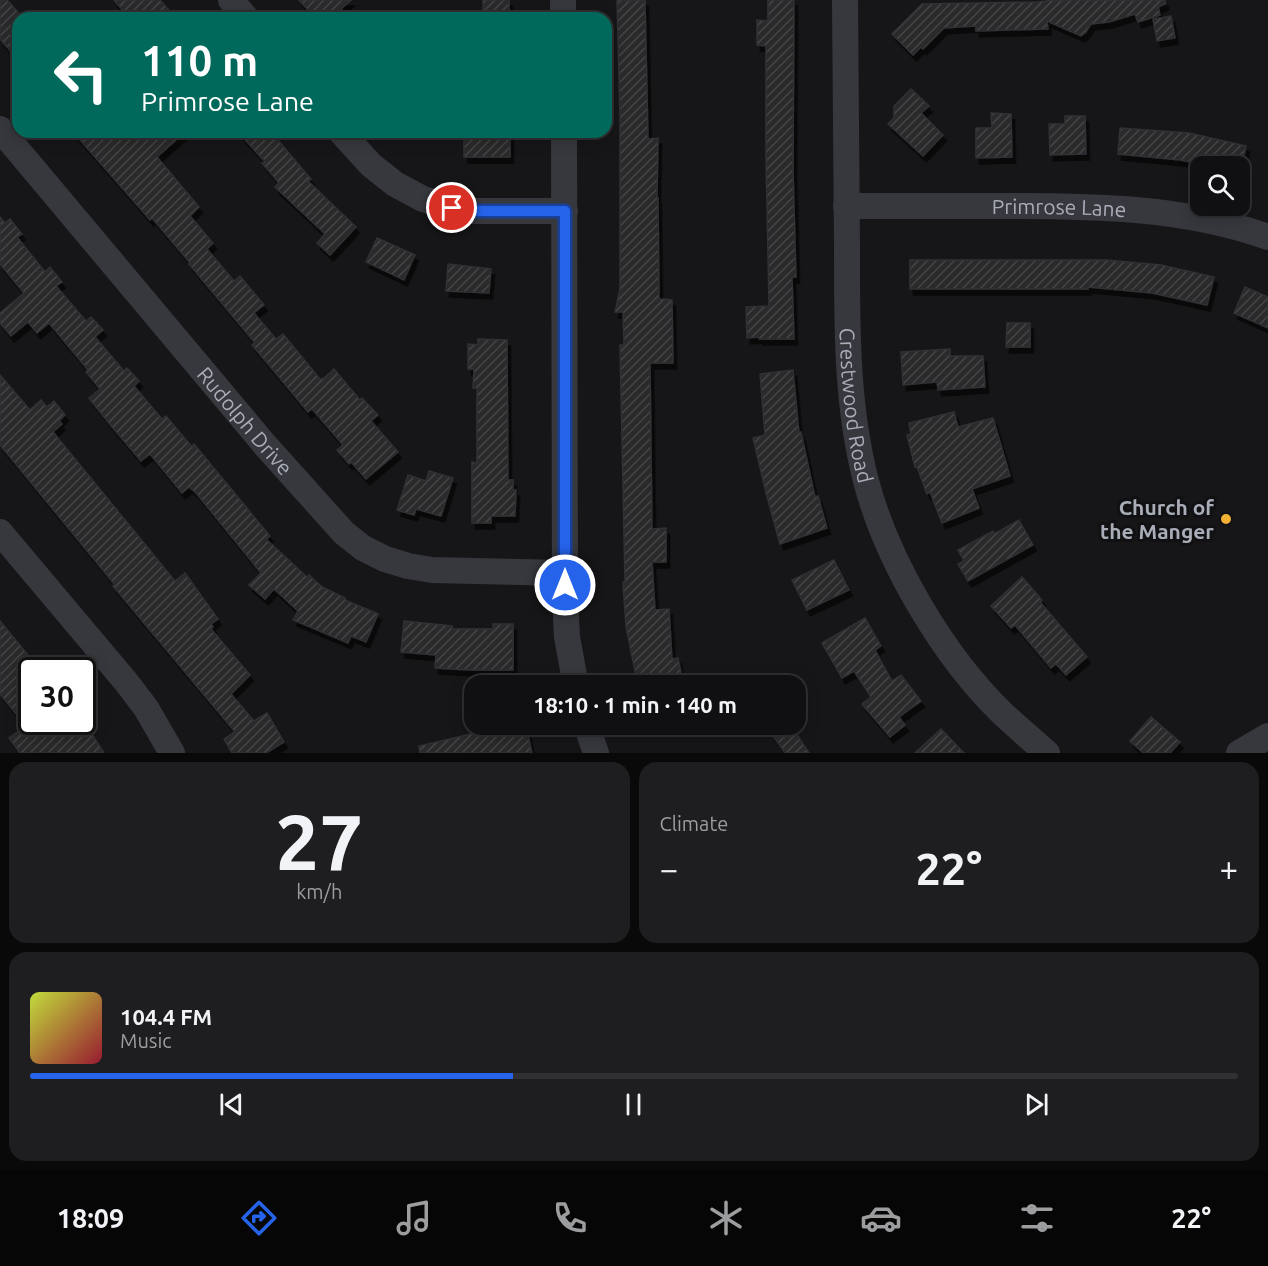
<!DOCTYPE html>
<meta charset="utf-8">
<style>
body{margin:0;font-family:Ubuntu,sans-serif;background:#1e1e20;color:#f1f3f6;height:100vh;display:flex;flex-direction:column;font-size:22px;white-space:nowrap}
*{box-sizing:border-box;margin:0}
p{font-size:20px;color:#9c9d9f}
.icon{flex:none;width:33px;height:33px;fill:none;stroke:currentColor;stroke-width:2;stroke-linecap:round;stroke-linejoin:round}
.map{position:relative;height:753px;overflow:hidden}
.panel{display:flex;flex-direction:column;gap:9px;padding:9px;background:#09090a;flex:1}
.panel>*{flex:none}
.top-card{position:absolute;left:12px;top:12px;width:600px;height:126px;border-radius:18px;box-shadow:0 3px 15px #0003,0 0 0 2px #303032;background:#00695c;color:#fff;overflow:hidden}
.controls{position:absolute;left:1190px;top:156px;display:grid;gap:12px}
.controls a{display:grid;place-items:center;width:60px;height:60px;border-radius:12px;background:#101012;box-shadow:0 3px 15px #0003,0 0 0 2px #303032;font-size:30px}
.speed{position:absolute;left:18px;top:657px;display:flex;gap:12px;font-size:30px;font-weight:700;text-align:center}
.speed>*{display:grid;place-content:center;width:78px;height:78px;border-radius:50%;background:#101012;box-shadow:0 3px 15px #0003,0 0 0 2px #303032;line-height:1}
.speed .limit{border:3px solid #111;border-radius:9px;background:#fff;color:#111}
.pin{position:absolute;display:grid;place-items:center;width:51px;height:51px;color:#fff;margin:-26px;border:3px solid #fff;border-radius:50%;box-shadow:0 2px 6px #0007}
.me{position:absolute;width:66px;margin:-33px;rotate:0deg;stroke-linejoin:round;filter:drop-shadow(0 0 4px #0008)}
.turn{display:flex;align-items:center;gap:21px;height:126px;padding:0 30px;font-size:27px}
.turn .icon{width:78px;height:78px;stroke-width:2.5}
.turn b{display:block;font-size:42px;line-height:51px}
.big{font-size:45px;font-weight:600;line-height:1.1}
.panel .widget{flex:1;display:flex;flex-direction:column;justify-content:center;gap:9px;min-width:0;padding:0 21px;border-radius:18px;background:#1e1e20}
.panel .dial{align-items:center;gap:0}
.dial b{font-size:78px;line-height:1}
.song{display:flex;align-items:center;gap:18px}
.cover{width:72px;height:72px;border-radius:9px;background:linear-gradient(135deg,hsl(70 70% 55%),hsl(350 70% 35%))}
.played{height:6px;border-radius:3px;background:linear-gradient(90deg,#2563eb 40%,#303032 40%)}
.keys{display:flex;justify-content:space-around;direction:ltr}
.heat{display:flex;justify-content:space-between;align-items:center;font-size:33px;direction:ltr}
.panel .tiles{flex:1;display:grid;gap:9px;grid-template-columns:1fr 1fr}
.widget:last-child{grid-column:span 2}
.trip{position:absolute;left:464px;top:675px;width:342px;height:60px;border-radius:18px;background:#101012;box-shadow:0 3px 15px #0003,0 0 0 2px #303032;font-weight:600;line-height:60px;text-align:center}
.dock{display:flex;height:96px;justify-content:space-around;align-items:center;background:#060607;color:#9c9d9f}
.dock .icon{width:42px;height:42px}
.dock .active{color:#2563eb}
.dock b{font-size:27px;color:#f1f3f6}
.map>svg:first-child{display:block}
</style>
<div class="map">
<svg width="1268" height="753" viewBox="0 0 1268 753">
<defs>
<pattern id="building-hatch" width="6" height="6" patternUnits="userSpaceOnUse" patternTransform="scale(1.5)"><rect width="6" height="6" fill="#29292c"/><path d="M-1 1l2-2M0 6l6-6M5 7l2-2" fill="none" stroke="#454548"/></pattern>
<filter id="shadow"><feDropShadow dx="3.5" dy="6" stdDeviation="0" flood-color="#0009"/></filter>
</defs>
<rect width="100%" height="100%" fill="#161618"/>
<g fill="url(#building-hatch)" stroke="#303034" stroke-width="1.5" filter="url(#shadow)">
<path d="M0 0H7L18 12V60L0 39Z"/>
<path d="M114 0H160L176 18H129Z"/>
<path d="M299 0H351L341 9 348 18H315Z"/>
<rect x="483" y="0" width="26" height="18"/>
<path d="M617 0H645L648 139 658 138 657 198H658L659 299 672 300 673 363H650L652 529 666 528V562H652L655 610 669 609 672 659 678 658 683 681 662 686H638L626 627 623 582H625L620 345H624L623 312H615L620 289V119Z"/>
<path d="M768 0H794L793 170 796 277H792L794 339H759V337L747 338 746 307 769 306 766 159V46L757 45V20L768 21Z"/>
<path d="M1054 0H1165V4L1158 7 1160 15 1138 22 1135 14 1109 22 1091 24 1086 32 1081 36 1047 21 1048 29 976 31V26L944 28 923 49 921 47 913 55 892 34 922 4 1038 2Z"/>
<path d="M1171 16 1175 38 1157 41 1153 19Z"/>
<path d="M911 89 929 106 921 113 943 135 923 156 888 124 894 118V106Z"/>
<path d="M991 113 1011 114 1012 157 976 158V128H992Z"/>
<path d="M1065 116H1085L1086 154 1050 155 1049 124H1065Z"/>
<path d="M1120 128 1189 133 1246 146 1242 166H1210L1180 160 1118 154Z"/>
<path d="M73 132H185L157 157 199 207 190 216 213 243 207 249 234 281 240 276 264 305 254 313 276 339 283 334 320 379H323L334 369 360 400 362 398 378 415 371 421 398 452 366 479 351 462 349 464 337 450 343 445 312 409 308 412 252 345 255 343 189 264 190 263 152 218 150 220Z"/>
<path d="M238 132H271L311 179 308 181 356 227 330 255 317 243 325 234 275 187 279 183 262 163H266Z"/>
<rect x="464" y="132" width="46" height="25"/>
<path d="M0 217 5 223 10 219 22 234 17 237 45 272 50 267 62 282 56 286 86 321 91 317 103 330 95 337 124 371 127 368 139 381 134 386 162 419 166 416 192 447 194 444 270 536 266 539 307 577 309 575 322 587 345 598V600L378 614 366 642 351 636 348 643 293 620 298 611 274 589 265 599 249 585 261 573 196 493 189 487 182 493 150 454 141 461 112 427 89 398 100 389 86 372 88 370 49 323 37 333 28 322 11 336 0 323V313L24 293 0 264Z"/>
<path d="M377 238 415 255 404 280 366 262Z"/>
<path d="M910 260H1106L1161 265 1214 277 1207 305 1152 293 1088 287V289H910Z"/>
<path d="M448 264 491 269 489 293 446 291Z"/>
<path d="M1245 287 1268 297V328L1234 313Z"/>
<path d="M1007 323H1030V347H1006Z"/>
<path d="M478 339 507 340 508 480H513V490H516L515 516H491V523H472V462L477 463V388H473L474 369H468V344L478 345Z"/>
<path d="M950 349V356H983L985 387 938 390 937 382 903 385 901 352Z"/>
<path d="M793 370 799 433 801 432 815 497 818 496 827 528 780 544 766 493 753 438 765 435 760 374Z"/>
<path d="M0 375 30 410 41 400 47 407 54 401 65 415 59 421 62 424 53 432 175 581 185 573 218 619 211 624 213 627 211 629 250 675 231 694 254 721 267 713 284 742 266 753H232L224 739 235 732 113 586 115 585 0 445Z"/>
<path d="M954 412 958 427 993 418 1010 476 972 489 979 508 942 523 930 492 927 494 917 467H915L907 435 911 434 909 423Z"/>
<path d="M429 471 453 478 441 516 416 509 414 515 397 510 408 475 426 481Z"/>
<path d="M1019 520 1033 545 968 581 958 564 964 561 958 550 993 531 994 534Z"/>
<path d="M834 560 849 590 807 610 792 580Z"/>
<path d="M1022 577 1042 600 1040 602 1087 657 1066 675 1056 664 1051 668 1015 625 1011 628 991 606Z"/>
<path d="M865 618 881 646 875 650 892 681 901 675 921 701 899 717 905 725 890 737 862 704 871 697 854 671 842 678 822 643Z"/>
<path d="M0 621 32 660V722H84L104 753H20L9 738 26 726 0 694Z"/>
<path d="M404 621 452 626V629H493V624H513V670H469L435 668 436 655 401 652Z"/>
<path d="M1151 717 1180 742 1170 753H1143L1130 741Z"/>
<path d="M514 724 516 734 527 731 532 753H420L419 746Z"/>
<path d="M786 724H790L809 753H785L772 734Z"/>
<path d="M941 729 964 753H915Z"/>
</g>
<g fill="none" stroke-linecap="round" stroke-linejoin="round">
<g stroke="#37383d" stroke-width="26">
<path d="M231 0 246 18"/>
<path d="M563 0V18"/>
<path id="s1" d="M845 0C846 82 846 164 847 246 847 324 846 404 866 481 887 561 943 656 1003 714 1017 727 1032 740 1047 753"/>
<path id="s2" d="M0 129 265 445 344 533 363 548 385 559 408 566 432 570 565 573"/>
<path d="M341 132 371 165 395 184 423 199 465 211H565"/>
<path d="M564 132 565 597 567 637 576 686"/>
<path id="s3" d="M846 206C900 206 953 206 1006 206 1094 206 1184 207 1268 237"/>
<path d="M0 532 127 683 146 708 172 753"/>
<path d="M586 724 596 753"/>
<path d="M1239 753 1268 736"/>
</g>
</g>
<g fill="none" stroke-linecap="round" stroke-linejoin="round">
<defs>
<path id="route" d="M452 208 465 211H565V585"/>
</defs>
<use href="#route" stroke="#184099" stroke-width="15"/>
<use href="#route" stroke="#2563eb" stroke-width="10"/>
</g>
<circle fill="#f2b134" stroke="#111113" stroke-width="2" cx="1226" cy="519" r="6"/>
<g text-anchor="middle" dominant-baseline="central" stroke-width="6" stroke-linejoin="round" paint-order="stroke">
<g font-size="21" fill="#a8adb8" stroke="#111113">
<text stroke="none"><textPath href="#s3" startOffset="213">Primrose Lane</textPath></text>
<text stroke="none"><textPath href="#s1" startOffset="406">Crestwood Road</textPath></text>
<text stroke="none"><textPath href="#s2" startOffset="381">Rudolph Drive</textPath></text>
</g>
<g font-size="21" font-weight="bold" fill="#a8adb8" stroke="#111113" text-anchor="end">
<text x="1214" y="507">Church of<tspan x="1214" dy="24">the Manger</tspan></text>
</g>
</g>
</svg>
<div class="controls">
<a><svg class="icon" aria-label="search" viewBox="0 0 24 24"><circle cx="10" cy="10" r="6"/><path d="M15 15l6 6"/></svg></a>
</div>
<div class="speed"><div class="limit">30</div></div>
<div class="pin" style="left:452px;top:208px;background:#d93025"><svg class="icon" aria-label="arrive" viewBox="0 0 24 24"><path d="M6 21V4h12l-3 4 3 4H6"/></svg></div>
<svg class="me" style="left:565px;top:585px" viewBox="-20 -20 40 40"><circle r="17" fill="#2563eb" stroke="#fff" stroke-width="3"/><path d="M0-11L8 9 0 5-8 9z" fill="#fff"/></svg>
<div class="trip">18:10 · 1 min · 140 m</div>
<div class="top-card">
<div class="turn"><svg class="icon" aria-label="left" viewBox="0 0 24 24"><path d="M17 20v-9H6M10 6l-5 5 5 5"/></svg><div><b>110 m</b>Primrose Lane</div></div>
</div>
</div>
<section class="panel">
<div class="tiles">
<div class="widget dial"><b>27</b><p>km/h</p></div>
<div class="widget"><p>Climate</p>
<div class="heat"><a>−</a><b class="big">22°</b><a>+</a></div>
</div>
<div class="widget">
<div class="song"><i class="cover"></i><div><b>104.4 FM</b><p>Music</p></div></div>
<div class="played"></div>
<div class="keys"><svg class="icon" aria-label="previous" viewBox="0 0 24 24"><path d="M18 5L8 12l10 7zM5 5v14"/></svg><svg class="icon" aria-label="pause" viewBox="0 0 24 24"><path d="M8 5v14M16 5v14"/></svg><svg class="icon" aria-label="next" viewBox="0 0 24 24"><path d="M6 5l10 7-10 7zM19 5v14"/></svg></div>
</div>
</div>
</section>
<nav class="dock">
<b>18:09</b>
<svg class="icon active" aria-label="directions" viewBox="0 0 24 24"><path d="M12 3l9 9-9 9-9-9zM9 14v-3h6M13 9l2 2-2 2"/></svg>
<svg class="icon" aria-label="music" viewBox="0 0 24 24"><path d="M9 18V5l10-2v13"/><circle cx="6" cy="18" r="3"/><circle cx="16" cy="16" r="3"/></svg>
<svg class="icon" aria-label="phone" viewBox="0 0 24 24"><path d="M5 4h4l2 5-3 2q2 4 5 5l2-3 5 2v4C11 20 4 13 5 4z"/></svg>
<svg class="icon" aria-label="climate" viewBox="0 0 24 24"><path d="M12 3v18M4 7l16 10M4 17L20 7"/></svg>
<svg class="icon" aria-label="car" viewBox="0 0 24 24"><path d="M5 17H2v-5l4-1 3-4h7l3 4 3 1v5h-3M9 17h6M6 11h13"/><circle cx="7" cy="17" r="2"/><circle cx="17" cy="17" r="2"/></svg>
<svg class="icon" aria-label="filters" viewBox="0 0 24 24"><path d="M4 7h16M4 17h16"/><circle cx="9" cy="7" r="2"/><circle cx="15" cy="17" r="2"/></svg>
<b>22°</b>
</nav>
